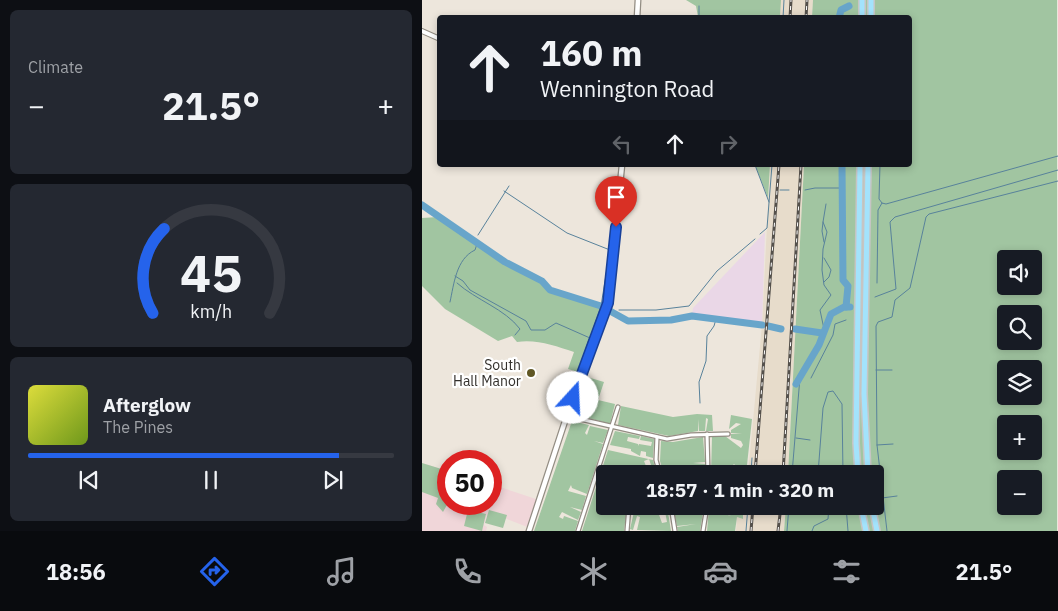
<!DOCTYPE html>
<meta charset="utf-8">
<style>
body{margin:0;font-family:"IBM Plex Sans",sans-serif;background:#242831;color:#f1f3f6;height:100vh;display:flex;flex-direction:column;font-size:19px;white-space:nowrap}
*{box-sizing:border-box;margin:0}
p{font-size:16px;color:#9ea1a6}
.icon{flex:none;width:28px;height:28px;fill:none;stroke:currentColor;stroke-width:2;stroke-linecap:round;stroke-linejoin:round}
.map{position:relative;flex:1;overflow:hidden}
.details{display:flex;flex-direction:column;gap:10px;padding:10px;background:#0d0f14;width:422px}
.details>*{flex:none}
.top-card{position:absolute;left:15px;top:15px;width:475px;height:152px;border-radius:5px;box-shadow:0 2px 8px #0003;background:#171b24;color:#f1f3f6;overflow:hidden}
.controls{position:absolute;left:575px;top:250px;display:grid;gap:10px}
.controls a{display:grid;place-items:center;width:45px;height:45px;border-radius:5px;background:#171b24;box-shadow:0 2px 8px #0003;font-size:25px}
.speed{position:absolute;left:15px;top:450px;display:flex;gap:10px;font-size:25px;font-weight:700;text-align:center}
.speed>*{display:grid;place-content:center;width:65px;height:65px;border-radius:50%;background:#171b24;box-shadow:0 2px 8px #0003;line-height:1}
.speed .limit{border:8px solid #d22;background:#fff;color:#111}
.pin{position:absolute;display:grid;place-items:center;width:42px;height:42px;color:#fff;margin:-51px -21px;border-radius:50% 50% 50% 0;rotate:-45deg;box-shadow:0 0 5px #0007}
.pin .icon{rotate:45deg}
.me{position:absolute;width:55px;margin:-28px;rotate:20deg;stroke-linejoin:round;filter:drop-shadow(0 0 4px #0008)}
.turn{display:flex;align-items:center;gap:18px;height:105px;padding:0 20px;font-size:22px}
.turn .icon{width:65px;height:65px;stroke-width:2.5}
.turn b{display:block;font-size:35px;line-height:42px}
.lanes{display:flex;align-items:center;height:48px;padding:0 20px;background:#0003;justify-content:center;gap:25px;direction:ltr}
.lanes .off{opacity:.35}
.big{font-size:38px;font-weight:800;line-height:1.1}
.details .tile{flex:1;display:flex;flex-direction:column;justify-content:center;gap:8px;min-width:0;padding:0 18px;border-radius:8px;background:#242831}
.details .dial{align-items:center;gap:0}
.dial svg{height:130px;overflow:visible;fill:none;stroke:#363941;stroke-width:7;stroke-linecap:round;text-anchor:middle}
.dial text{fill:#f1f3f6;stroke:none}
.song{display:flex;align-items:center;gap:15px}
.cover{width:60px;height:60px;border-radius:8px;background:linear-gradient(135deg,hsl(60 70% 55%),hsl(80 70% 35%))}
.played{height:5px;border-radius:2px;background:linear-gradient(90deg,#2563eb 85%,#363941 85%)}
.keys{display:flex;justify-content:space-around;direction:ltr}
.heat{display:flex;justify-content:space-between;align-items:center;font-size:28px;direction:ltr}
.trip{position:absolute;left:174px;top:465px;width:288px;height:50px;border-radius:5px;background:#171b24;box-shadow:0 2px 8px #0003;font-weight:800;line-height:50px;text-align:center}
.menu{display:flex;height:80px;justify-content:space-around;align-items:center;background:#090b0e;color:#9ea1a6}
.menu .icon{width:35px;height:35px}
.menu .on{color:#2563eb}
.menu b{font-size:22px;color:#f1f3f6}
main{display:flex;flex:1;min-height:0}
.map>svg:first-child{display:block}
</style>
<main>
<section class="details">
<div class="tile"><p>Climate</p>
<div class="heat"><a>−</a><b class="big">21.5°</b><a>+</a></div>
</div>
<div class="tile dial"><svg viewBox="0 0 100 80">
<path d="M14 69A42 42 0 1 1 86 69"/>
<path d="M14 69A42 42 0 0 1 21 17" stroke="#2563eb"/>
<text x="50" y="56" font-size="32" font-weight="700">45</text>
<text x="50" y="72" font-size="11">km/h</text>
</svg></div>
<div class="tile">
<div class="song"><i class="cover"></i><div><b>Afterglow</b><p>The Pines</p></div></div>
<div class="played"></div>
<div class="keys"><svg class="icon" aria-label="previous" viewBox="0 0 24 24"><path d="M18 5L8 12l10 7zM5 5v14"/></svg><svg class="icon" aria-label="pause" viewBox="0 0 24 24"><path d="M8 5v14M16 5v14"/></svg><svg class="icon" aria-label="next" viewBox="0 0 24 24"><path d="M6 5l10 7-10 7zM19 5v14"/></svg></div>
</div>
</section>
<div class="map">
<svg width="636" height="531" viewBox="0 0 636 531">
<rect width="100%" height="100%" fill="#ede6dc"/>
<g fill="#e7dccb">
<path d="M359 0H391L390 17H358Z"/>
<path d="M348 165H382L366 474H326L340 325Z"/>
<path d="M323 506H364L362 531H314L315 517 321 519Z"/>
</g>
<path fill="#ead7e7" d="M343 232 340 325 270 316 271 308Z"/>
<path fill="#f0d6d9" d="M0 463 26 471V504H69V484L117 500 108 528 72 514 65 515 62 525 65 527 64 531H0Z"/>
<g fill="#a1c5a1" fill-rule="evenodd">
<path d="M264 0H359L358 17H276L274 6Z"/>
<path d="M391 0H635V531H362L364 506H452V474H366L382 165H488V18L390 17ZM584 259H611V286H584ZM584 314H611V341H584ZM584 369H611V396H584ZM584 424H611V451H584ZM584 479H611V506H584Z"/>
<path d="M333 165H348L346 198Z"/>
<path d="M16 217 83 262 120 281 128 290 181 305 156 372 146 369 152 352C133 346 115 339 95 342L90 336 76 341 23 309 0 286V218Z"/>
<path d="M162 376 182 382 176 400 193 404 188 424 152 414Z"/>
<path d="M199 406 251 417 275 414 290 415 291 431H284L286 419 284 418 283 431H277L276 419V431L247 436 196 425Z"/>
<path d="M309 415 330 419 324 474H309L312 468H316L312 464 302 474H289L290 436H303L319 448 321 445 319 441 309 438V434H320L309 433V430L319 424 314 423 307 429Z"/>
<path d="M150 421 167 425 163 433 165 435 168 426 186 430 181 443 172 441 181 444 165 494 150 488 149 485 146 491 164 496 160 510 148 507 159 512 156 520 140 512 137 517 141 519 142 516 156 521 153 531H112Z"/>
<path d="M193 431 218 436 217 439 206 437 205 441 216 444 217 446V444L229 446 230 442 218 440 219 436 232 439 231 458 224 456V452L219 451 218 456 209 451V449L188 445Z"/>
<path d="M281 437 283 462 271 463 283 464V470H272L271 472 283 471V474H242L238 461 239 441 251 442Z"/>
<path d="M186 450 231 460 233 468H230L227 459 222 461 227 474H210L202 471 201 474H182V481L179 480 178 485 182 486V506H205L202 531H160Z"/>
<path d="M0 463 26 471V503L21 512 14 504 16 498 0 492Z"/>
<path d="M209 506H240L236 512 240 523 245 522 242 506H245L249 531 215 530 218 517 215 516 211 530 208 529 212 512Z"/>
<path d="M251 506H282L278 531H256L255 527 274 524 255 526Z"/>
<path d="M289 506H321V519L315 517 313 531H285L287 509 309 516Z"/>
<path d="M46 510 64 514 60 531 42 526Z"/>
<path d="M67 510 85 515 81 528 63 523Z"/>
</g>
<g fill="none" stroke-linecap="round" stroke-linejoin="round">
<g stroke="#58829b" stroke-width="1">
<path d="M277 18V6"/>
<path d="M361 18 362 0"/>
<path d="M333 165 347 202"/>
<path d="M458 165 457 199 460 203"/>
<path d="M358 190H367"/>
<path d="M383 190 393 188H421"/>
<path d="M401 222 400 231 402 242"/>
<path d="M338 234 345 228 350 165"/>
<path d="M56 235 87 186"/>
<path d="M33 276 41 281 48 290 104 321 109 330H123L134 323 168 338 179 306 188 250 145 233 82 191"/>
<path d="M402 282 407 277 409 270 402 258"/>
<path d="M35 283C54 300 83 309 98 329L93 335"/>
<path d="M455 283 456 210 460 203 464 204 636 156"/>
<path d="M453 297 474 289 468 222 473 217 636 170"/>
<path d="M28 302C32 284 34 259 53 250L55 244"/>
<path d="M197 310H234L267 306 295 271 333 239"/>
<path d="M402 329 398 310 409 295 402 285 400 270 401 249 405 232 401 222 404 204"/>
<path d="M161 357 167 339"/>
<path d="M454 370H470"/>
<path d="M389 378 411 335 413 324 424 320"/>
<path d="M278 403 277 382 284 361 285 336 292 326 294 319"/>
<path d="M374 438 388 440"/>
<path d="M455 445 471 444"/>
<path d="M329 474 330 458"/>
<path d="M370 474 378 377"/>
<path d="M396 474 401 408 406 392 411 391 420 404 421 474"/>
<path d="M460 498 475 496"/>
<path d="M424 506 426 531"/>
<path d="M324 531 326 506"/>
<path d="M365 531 367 506"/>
<path d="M390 531 392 526 406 519 407 506"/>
<path d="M465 531 455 445 454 326 456 322 470 317 473 300 488 288 504 217 507 214 636 181"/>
</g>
<g stroke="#68a5ca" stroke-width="7">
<path d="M417 18 419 10 427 6"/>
<path d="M420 165 421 280 426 286 424 307"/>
<path d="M0 205 83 262 120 281 128 290 179 306 206 321 249 320 270 316 340 325"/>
<path d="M346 326 359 329"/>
<path d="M373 329 400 333"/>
<path d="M374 384 397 345 409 314 422 307H428"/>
</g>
<defs>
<g id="minor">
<path d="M145 416 245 439 269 435 306 434"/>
<path d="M285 434 286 474"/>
<path d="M235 437 234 460 238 474"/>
<path d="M249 506 253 531"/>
<path d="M156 531 196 407"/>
<path d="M205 531 207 506"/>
<path d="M281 531 285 506"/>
</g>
<path id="tertiary" d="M0 31 18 39"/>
<g id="secondary">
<path d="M215 18 216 0"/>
<path d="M107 531 146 412 186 303 200 165"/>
</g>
<g id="trunk">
<path d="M440 18V0"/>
<path d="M449 18V0"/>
<path d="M436 474 434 443 438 165"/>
<path d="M446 474 442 394 446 165"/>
<path d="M439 506 444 531"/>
<path d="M450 506 455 531"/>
</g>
</defs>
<use href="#minor" stroke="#938d83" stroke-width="5.5"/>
<use href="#tertiary" stroke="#938d83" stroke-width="6"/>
<use href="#secondary" stroke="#938d83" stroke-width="7"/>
<use href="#trunk" stroke="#c6c5c4" stroke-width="8"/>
<use href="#minor" stroke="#fff" stroke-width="3"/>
<use href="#tertiary" stroke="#fff" stroke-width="4"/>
<use href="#secondary" stroke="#fff" stroke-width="4.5"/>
<use href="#trunk" stroke="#a3e3fc" stroke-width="5"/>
<defs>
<g id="rail">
<path d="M368 18 369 0"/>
<path d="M384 18 385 0"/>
<path d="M333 474 357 165"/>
<path d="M361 474 379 165"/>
<path d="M329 531 331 506"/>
<path d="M356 531 359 506"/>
</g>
</defs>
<use href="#rail" stroke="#54504b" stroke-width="3"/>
<use href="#rail" stroke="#fff" stroke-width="1" stroke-dasharray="4" stroke-linecap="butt"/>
</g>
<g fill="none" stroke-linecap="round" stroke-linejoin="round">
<defs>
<path id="route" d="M151 398 186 303 194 227"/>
</defs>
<use href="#route" stroke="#184099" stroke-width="12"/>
<use href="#route" stroke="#2563eb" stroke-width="9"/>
</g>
<circle fill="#605724" stroke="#fff" stroke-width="2" cx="109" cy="373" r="5"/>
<g text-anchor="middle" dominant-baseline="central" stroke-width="4.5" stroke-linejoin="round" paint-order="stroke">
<g font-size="14" fill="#33302c" stroke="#fff" text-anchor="end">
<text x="99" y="365">South<tspan x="99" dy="16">Hall Manor</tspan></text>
</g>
</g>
</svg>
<div class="controls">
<a><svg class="icon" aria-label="sound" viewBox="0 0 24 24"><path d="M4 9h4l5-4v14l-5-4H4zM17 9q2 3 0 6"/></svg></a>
<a><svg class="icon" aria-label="search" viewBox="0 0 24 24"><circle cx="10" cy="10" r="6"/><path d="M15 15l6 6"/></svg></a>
<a><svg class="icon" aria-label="layers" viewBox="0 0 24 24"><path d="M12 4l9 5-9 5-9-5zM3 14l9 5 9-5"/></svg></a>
<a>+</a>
<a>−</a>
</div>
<div class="speed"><div class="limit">50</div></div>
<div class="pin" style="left:194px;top:227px;background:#d93025"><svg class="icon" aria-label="arrive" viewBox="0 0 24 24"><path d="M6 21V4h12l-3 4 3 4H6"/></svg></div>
<svg class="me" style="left:151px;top:398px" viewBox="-20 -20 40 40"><circle r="19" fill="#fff"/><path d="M0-13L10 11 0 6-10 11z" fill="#2563eb"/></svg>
<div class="trip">18:57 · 1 min · 320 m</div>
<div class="top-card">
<div class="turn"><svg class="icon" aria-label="ahead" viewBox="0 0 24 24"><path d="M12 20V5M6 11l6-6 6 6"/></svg><div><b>160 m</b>Wennington Road</div></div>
<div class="lanes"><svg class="icon off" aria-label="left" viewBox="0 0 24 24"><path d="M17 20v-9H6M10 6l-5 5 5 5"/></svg><svg class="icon" aria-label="ahead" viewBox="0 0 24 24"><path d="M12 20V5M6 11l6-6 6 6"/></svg><svg class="icon off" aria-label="right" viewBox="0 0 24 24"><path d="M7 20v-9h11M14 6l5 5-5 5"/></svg></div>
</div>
</div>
</main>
<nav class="menu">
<b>18:56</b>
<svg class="icon on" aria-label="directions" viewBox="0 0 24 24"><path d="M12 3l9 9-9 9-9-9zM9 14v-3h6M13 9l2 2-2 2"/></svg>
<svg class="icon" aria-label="music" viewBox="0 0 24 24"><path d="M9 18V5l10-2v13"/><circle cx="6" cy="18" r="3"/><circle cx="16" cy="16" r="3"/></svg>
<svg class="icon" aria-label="phone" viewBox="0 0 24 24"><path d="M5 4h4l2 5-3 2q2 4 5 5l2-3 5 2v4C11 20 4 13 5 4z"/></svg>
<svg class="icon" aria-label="climate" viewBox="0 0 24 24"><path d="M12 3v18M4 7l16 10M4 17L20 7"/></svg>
<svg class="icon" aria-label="car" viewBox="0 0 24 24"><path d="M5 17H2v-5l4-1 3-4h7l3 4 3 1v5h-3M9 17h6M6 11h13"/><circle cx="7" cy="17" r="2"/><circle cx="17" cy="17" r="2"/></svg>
<svg class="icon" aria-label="filters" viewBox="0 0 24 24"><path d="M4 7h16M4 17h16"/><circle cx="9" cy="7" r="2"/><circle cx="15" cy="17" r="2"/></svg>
<b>21.5°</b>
</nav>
